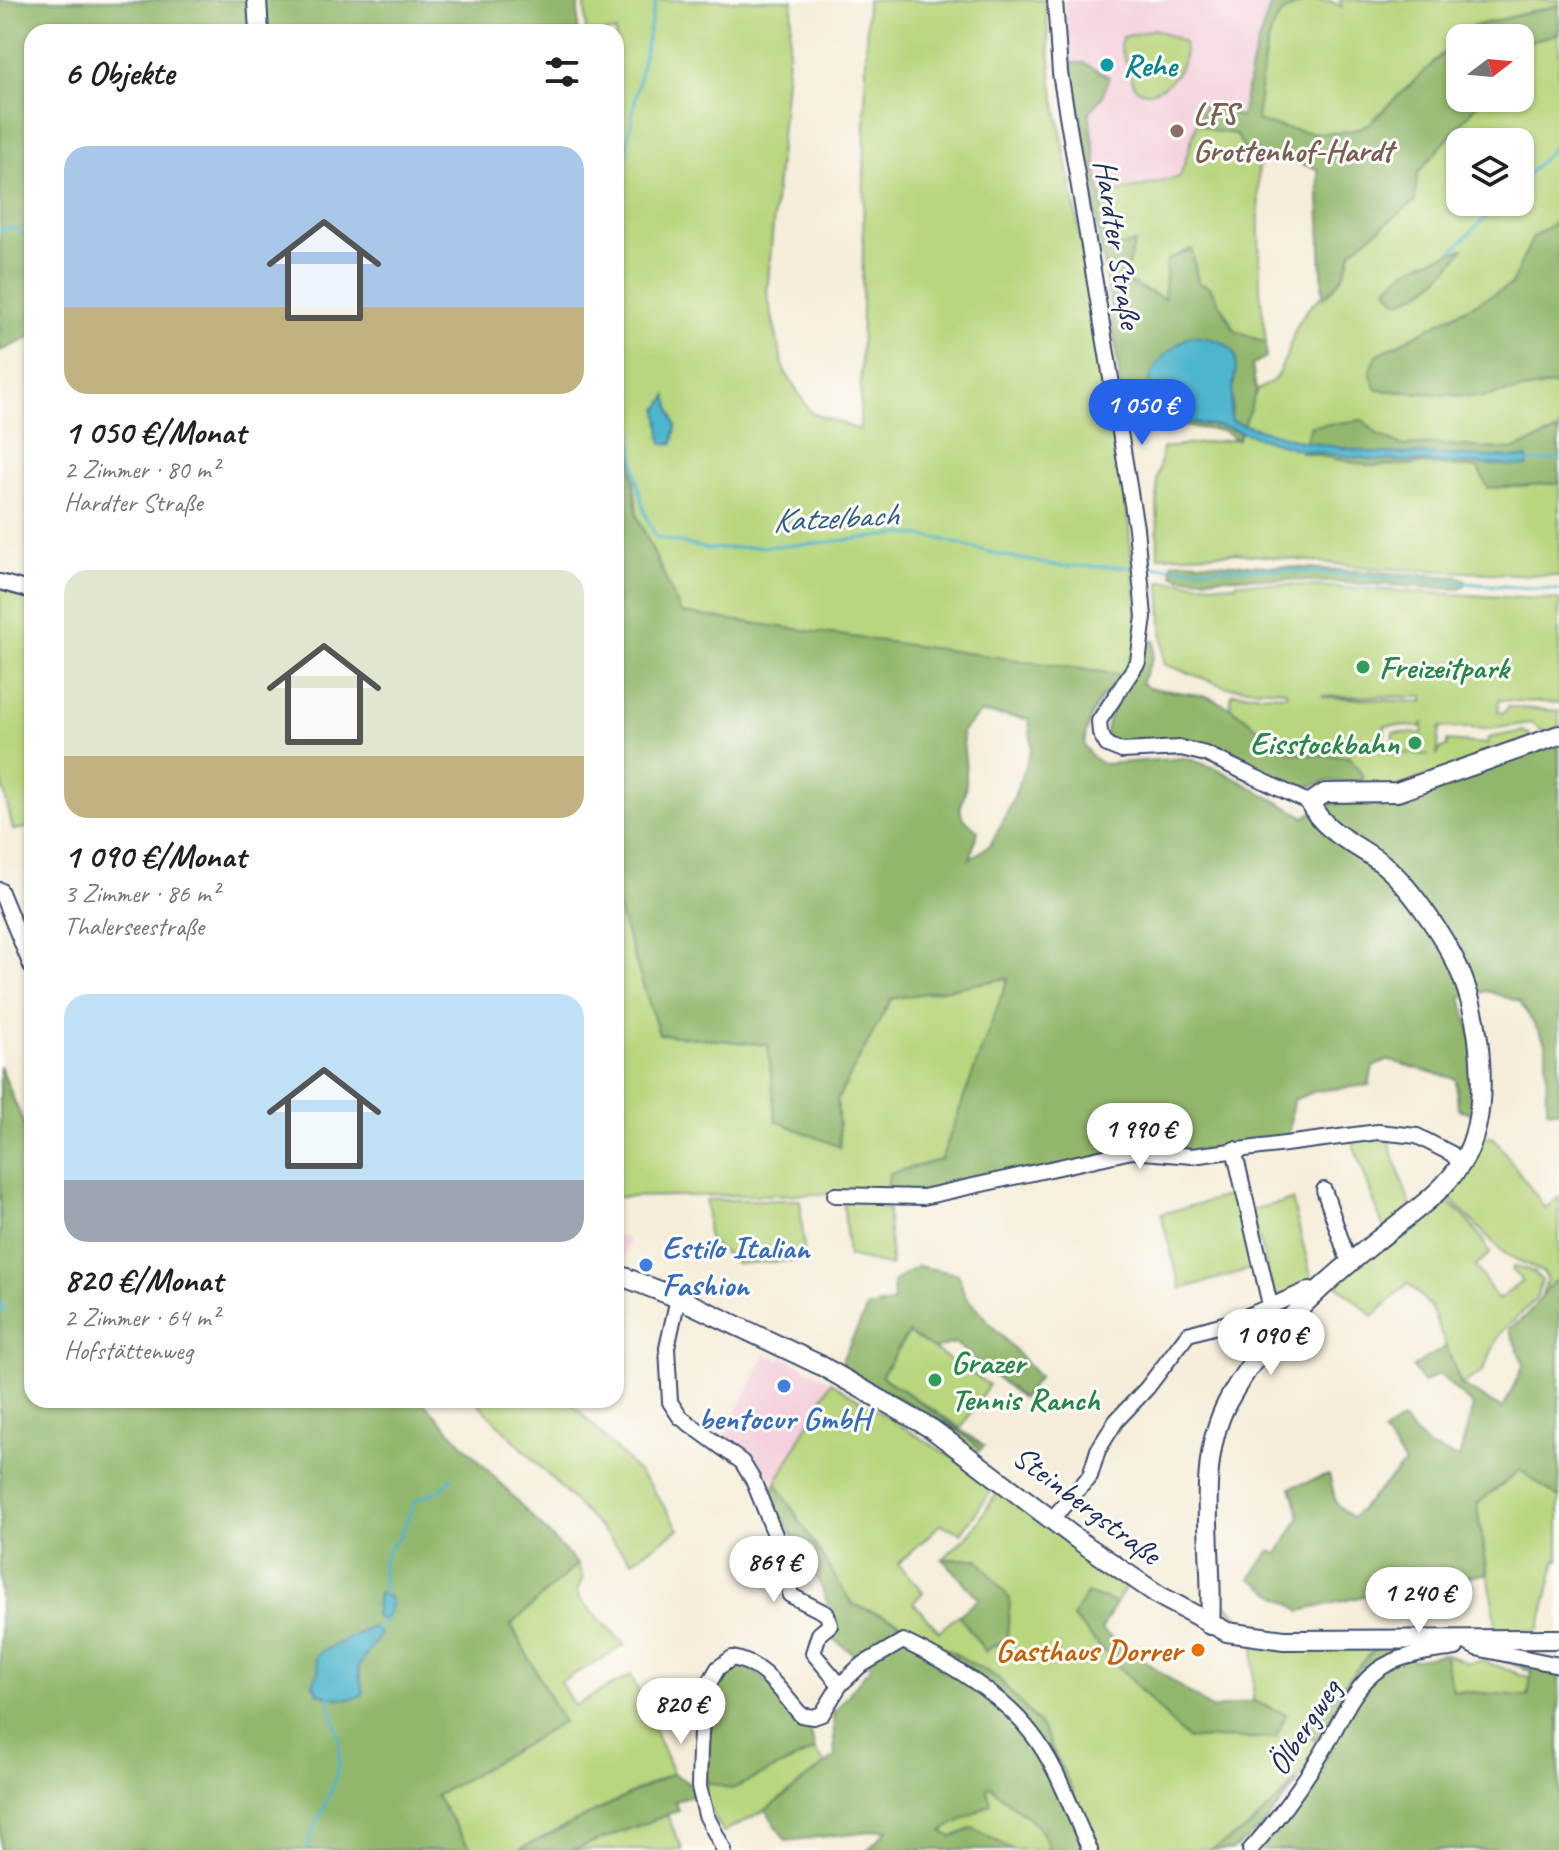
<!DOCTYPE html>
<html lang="de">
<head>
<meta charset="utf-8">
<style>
  body { margin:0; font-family:Caveat,sans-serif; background:#f2f2f2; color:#202124; height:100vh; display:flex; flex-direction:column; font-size:30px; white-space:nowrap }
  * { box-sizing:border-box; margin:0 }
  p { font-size:26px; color:#757577 }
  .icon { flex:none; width:44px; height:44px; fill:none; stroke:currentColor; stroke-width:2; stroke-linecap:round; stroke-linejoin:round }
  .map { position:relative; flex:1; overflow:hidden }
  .drawer { position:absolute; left:24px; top:24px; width:600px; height:1384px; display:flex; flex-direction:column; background:#fff; border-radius:24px; box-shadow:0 2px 6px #0004 }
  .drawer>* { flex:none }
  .needle { width:52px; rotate:74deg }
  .fabs { position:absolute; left:1446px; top:24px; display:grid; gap:16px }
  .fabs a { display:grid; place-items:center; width:88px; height:88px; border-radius:16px; background:#fff; box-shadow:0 2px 6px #0004; font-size:40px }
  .price { position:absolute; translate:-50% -68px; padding:0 18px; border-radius:28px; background:#fff; color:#222; font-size:26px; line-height:52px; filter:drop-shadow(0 2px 4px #0008) }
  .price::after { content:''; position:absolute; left:50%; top:48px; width:24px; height:18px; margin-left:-12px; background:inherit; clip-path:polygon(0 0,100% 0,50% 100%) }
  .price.selected { background:#2563eb; color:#fff }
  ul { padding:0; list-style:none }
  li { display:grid; align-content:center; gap:16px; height:424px; padding:0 40px }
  li span { display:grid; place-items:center; height:248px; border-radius:24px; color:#555 }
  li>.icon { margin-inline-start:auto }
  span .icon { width:144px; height:144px; fill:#fffc; stroke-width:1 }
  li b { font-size:34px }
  h2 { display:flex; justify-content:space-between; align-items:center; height:96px; padding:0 40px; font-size:34px }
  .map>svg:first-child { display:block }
</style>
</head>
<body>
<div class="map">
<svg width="1559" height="1850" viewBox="0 0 1559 1850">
  <rect width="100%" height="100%" fill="#fdfcf7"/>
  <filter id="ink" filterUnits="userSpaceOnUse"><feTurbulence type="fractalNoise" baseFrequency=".0125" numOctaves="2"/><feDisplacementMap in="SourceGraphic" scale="16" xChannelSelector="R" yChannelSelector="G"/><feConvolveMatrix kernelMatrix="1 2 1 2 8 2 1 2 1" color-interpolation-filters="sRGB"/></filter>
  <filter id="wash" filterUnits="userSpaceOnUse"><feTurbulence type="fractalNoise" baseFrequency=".006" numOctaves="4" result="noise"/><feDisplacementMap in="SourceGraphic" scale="32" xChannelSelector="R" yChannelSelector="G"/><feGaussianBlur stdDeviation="1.8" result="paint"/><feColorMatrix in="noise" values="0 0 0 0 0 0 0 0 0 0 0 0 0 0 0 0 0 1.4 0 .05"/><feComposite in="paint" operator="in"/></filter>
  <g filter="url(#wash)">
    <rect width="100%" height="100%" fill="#f5edd9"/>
    <g fill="#f4cfdc">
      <polygon points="1065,0 1309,0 1244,232 1206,264 1101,256 1065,30"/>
      <polygon points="616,1235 629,1239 620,1272 616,1271"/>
      <polygon points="766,1353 780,1361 783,1356 831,1382 776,1483 756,1459 723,1437"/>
    </g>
    <g fill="#b8d67d" stroke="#6a826e" stroke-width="2" fill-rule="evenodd">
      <polygon points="585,0 793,0 767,293 784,370 811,413 860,430 867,0 1045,0 1052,83 1124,475 1139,639 1123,675 680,613 637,516 616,283 616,32 586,32"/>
      <path d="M1310,0l20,1 12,6 -3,-7h220v5l-88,22 -102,97c-36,18 -75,6 -112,-3 3,-27 5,-85 24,-106 7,-7 20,-11 29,-15z"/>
      <path d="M1154,29l29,12c10,26 -29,66 -49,45l-14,-41 3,-8z"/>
      <path d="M1559,34v186l-26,17 -21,48 -135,70v35l104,7 78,-13v47l-47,19 -80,-6 -29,2 -25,-11 -77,17 69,14 54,-2 54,4 11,20 70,-5v93l-185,-8 -139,-15 -77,3 -1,-78 6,-30 74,-9 19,-48c6,-4 16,-8 20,-14 14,-21 15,-49 32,-68 22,-24 36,-21 43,-58l63,-50 3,-27 66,-76h37v-55zM1460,142h60v60h-60z"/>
      <polygon points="1197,123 1217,132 1236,134 1247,154 1249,150 1262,154 1258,168 1260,289 1266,343 1235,331 1221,305 1164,299 1122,280 1134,244 1109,248 1099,197 1180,177"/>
      <path d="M1160,581l76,4 1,-3 322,18v103l-60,-3 -1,12 6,1 4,-6 51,4v18l-13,4 -15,-10 -42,6 -49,-2 -3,29 4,-8 6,-1v-6l40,3 1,-6 35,-7 7,4 -1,5 -133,47 -37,1 4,-11 -13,-20 -58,-4 -62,-46 2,-14 54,2v-5l-59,-3 -63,-23zM1323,696l100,1v5l-99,-5zM1423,722l-1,12 -29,-2 -1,20 37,3 -46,-3 2,-27 36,2z"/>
      <polygon points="0,587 32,599 32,827 13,830 0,773"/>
      <polygon points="616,901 659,1034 768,1045 776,1121 840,1146 837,1100 891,999 1009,978 941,1160 890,1173 886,1193 616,1197"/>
      <polygon points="1386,1134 1411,1207 1384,1229 1351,1138"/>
      <polygon points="1478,1135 1494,1138 1545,1208 1559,1197 1559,1285 1554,1281 1541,1298 1547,1280 1544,1273 1505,1254 1446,1195"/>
      <polygon points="1242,1192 1258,1267 1181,1289 1161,1214"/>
      <polygon points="843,1198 887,1199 891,1266 848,1256"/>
      <path d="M1438,1198c20,6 44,38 52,56l-15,12 23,34 24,-19 -10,-12 3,-3 19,6 8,9 -6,18 -36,34 -17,38 -22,14 -30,-78 -23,-24 -35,33 -38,-33z"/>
      <polygon points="706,1200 800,1200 805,1260 737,1264 708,1239"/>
      <polygon points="1292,1200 1313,1284 1275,1299 1251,1210"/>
      <polygon points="909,1333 989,1385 961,1428 881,1376"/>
      <path d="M831,1382l162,101 -1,7 -31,43 -20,-9 -43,40 25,28 -10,11 26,28 20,-16 26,36 -6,-92h-36l29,-28 27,-41 127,96 -10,17 -30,-10 -13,25 114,121 99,-25 -33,-13 1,-55 123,1 -77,85 22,11c-25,40 -63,90 -110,106 -18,1 -90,1 -112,1l-57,-121 -45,-51 -103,-58 -43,-16 -76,-121z"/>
      <polygon points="878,1387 957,1430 981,1449 975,1453 872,1389"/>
      <polygon points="475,1400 569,1400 650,1485 679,1529 632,1561"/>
      <polygon points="1520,1470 1559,1498 1559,1560 1556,1559 1539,1630 1497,1630 1477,1504"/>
      <polygon points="577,1564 583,1578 577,1591 581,1601 625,1645 560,1682 574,1706 631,1675 673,1773 518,1850 471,1850 436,1796 563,1722 511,1624"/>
      <polygon points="1222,1600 1247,1625 1247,1628 1221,1619 1215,1609"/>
      <polygon points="1444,1654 1468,1663 1483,1661 1531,1678 1528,1697 1453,1691"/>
      <polygon points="815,1750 826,1764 766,1810 723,1832 706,1803 706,1782 732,1789"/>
      <path d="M991,1785c20,26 50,30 58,65h-36l-40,-22 -21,10 -10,-8 48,-26 -4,-15z"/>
      <polygon points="667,1815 683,1850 572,1850"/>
    </g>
    <g fill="#92b76c" stroke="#567365" stroke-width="2" fill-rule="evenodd">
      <polygon points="0,0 251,0 252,32 32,32 32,337 0,351"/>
      <polygon points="262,0 578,0 578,32 263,32"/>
      <path d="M1272,0h38c-9,4 -22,8 -29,15 -19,21 -21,79 -24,106 36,10 77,20 112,3l102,-97 88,-22v29l-39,9v-5h-60v60h23l-66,76 -2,27 -64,50c-4,20 -12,34 -28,47l-5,-129 -69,-19 -2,5 -11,-21 -19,-2 -20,-9 7,-19 37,13 12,-59z"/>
      <polygon points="1071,63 1084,63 1109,77 1102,97 1089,112 1108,248 1135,243 1123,280 1164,299 1167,260 1192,249 1198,283 1210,287 1235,331 1266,343 1266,357 1252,365 1256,391 1244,425 1231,421 1232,394 1146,416 1225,427 1241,433 1237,440 1224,431 1128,420 1124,414 1109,297"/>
      <polygon points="1559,220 1559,384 1481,397 1377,390 1370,372 1377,355 1511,285 1533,237"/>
      <path d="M1463,249c-15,22 -41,49 -67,52l-9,-13c17,-24 50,-30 76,-39z"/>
      <path d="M616,307l21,209 44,97 442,62c-24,22 -35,38 -39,70l8,12 11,7 83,-6 32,11 87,48 21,-13 77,-6 57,-17 99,-40v370l-12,-1 -1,-67 -26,-41 -33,-11 -26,6 12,45 1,72 -16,-5 -2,-30 -69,-19 -14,7 -4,18 -53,6 -23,9 -5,40 -102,12 -43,-3 -219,45 -38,-1 4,-20 51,-13 67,-182 -117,21 -54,101 3,47 -64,-26 -8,-76 -109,-11 -43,-133zM980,713l49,6 3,28 -20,55 -21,42 -21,15 8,-28c-29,-23 -14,-20 -12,-48 1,-17 -3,-36 -4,-52z"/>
      <polygon points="1363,420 1378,435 1403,446 1432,444 1512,450 1559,431 1559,483 1488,488 1478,468 1424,464 1370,466 1301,452 1311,426"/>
      <polygon points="1182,561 1460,577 1466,580 1465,585 1458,589 1235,577 1182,578 1172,574 1172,563"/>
      <path d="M1148,640l7,1 -2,16 -12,26 8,5 57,8 24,11 62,46 58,4 13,20 -3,6 -32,-2 -31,9 -76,-34 -94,-9 -20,-9c-7,-24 34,-69 41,-98z"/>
      <path d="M0,1066l32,78v256h389l156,164 -66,61 52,97 -127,74 35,54h-471zM372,1627l-14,40 5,26 -50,-9 22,-39z"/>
      <polygon points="918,1266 958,1274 965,1296 1039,1377 1022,1398 955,1343 934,1349 908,1333 881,1376 984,1446 981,1449 957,1430 879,1387 872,1389 841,1372 843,1358 867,1308 894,1302 893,1282"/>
      <polygon points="1554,1281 1559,1285 1559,1498 1520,1470 1477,1504 1487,1574 1418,1583 1301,1611 1250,1578 1270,1551 1278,1554 1300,1517 1291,1487 1329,1475 1336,1503 1352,1518 1405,1463 1383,1433 1402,1420 1428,1447 1459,1458 1473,1406 1439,1374 1423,1383 1413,1367 1446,1346 1461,1385 1503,1409 1524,1364 1509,1329 1528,1314"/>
      <path d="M776,1483l76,121 43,16 103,58 45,51 57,121h-51c-8,-33 -38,-40 -58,-64l-4,3 4,15 -49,27 10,6 21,-9 40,22h-145l20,-21 -102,12 -20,-31 69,-53 -2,-43 38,-48 -37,-26c0,-50 -41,-101 -65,-145z"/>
      <polygon points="943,1559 978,1559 1010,1599 1007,1639 985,1651 959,1615 979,1599"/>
      <polygon points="1086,1593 1116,1603 1101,1630 1212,1709 1253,1701 1286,1714 1276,1738 1187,1739 1073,1618"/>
      <polygon points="1377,1647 1395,1647 1413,1660 1444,1654 1453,1691 1528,1696 1532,1671 1481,1653 1559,1669 1559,1850 1257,1850 1284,1822 1334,1746 1299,1732"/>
      <path d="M734,1664l14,1 60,57 7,28 -83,39 -26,-7c1,-39 -11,-98 28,-118z"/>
      <polygon points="673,1773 693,1786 693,1796 675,1801 678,1810 667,1815 572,1850 518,1850"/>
      <polygon points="1299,1781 1261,1828 1232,1850 1211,1850 1248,1828"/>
    </g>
    <g fill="#4eb5cd" stroke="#347296" stroke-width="2">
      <path d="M1190,336c74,5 35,40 41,85l70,20 74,12 152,5v8l-152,-6 -76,-10 -74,-23 -79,-10c-1,-44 8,-58 44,-81z"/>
      <polygon points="667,396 676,427 673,443 662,444 658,410"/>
      <polygon points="378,1593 390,1598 391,1606 384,1621 375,1616"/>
      <path d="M372,1627l8,7 -22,33 5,27c-13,10 -29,3 -45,-1l-5,-9 6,-14 -4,-11 5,-7z"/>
    </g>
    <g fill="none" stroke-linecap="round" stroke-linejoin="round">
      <g stroke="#4eb5cd" stroke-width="3">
        <path d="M656,0c-17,75 -33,152 -38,229 -3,64 5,127 12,190 5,41 5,82 26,118l51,12 93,-4 103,-11 34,4 63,17 58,11 75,1"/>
        <polyline points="1520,182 1559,142"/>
        <polyline points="0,230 14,228 32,240"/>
        <polyline points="1452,251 1501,202"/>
        <polyline points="1527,462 1559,459"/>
        <polyline points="1145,567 1271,569 1559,590"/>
        <polyline points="0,1302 4,1309 0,1313"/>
        <polyline points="383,1596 383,1562 388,1549 399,1538 415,1501 441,1489 452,1478"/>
        <polyline points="374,1632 384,1619"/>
        <path d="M306,1850c11,-34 33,-64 34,-101 1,-19 -13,-39 -10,-56"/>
      </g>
    </g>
  </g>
  <g filter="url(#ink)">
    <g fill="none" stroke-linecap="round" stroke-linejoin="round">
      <defs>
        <g id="minor">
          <polyline points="1055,0 1060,73 1136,528 1144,617 1138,662 1099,721 1100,733 1107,745 1122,751 1181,748 1206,754 1310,803"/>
          <polyline points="0,582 32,591"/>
          <polyline points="0,890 32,968"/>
          <polyline points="1234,1149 1270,1305"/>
          <polyline points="1324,1190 1349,1263"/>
          <polyline points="835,1195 923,1197 1132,1151 1192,1156 1378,1132 1417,1136 1452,1154 1461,1165"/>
          <polyline points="678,1298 667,1348 670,1402 680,1417 742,1462 753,1480 790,1572 790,1595 827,1614 830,1625 819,1634 813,1653 840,1685"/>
          <polyline points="1052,1519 1090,1476 1098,1450 1116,1421 1147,1388 1188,1334 1238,1320 1310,1289 1317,1291"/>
          <path d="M724,1850l-18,-35 -7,-28 1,-39 4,-56 14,-24 14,-10c32,5 49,34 69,57l12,2 9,-3 18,-29 20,-19 43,-25c46,22 98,52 129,93 26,33 40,78 58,116"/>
          <path d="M1250,1850c26,-29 49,-61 70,-94 18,-28 30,-67 59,-87 22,-15 51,-17 77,-21l4,-9 16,9 83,17"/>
        </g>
        <g id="major">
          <polyline points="257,0 259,32"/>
          <polyline points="616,1274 678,1298 820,1365 932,1429 1081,1542 1160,1596 1227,1632 1284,1640 1559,1639"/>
          <path d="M1210,1625c5,-71 -17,-156 17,-222 33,-63 92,-116 147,-160 31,-26 67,-47 89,-82 28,-46 19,-133 0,-182 -12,-33 -52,-92 -79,-114 -25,-20 -60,-32 -74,-62l15,-10 72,-1 162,-57"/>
        </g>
      </defs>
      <use href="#minor" stroke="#3c4c70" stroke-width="18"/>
      <use href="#major" stroke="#3c4c70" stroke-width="22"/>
      <use href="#minor" stroke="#fff" stroke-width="14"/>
      <use href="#major" stroke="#fff" stroke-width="18"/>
    </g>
  </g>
  <circle fill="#0f9aa8" stroke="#fdfcf7" stroke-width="3" cx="1107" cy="65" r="8"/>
  <circle fill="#8d6e63" stroke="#fdfcf7" stroke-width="3" cx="1177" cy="131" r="8"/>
  <g fill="#2e9e5b" stroke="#fdfcf7" stroke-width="3">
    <circle cx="1363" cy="667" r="8"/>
    <circle cx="1415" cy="743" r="8"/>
    <circle cx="935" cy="1380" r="8"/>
  </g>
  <g fill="#3f7fe0" stroke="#fdfcf7" stroke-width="3">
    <circle cx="646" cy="1265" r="8"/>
    <circle cx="784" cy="1386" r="8"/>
  </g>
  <circle fill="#e8710a" stroke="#fdfcf7" stroke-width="3" cx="1198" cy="1650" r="8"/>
  <g text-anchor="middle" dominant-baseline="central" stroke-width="6" stroke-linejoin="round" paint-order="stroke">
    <g font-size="32" font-weight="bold" fill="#0d838f" stroke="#fdfcf7" text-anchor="start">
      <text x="1123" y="65">Rehe</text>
    </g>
    <g font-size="32" font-weight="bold" fill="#785e54" stroke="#fdfcf7" text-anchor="start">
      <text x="1193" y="113">LFS<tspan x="1193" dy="37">Grottenhof-Hardt</tspan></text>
    </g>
    <g font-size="32" fill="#1b2f5e" stroke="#fdfcf7">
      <text transform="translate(1118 244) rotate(81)">Hardter Straße</text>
      <text transform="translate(1087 1505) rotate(37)">Steinbergstraße</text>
      <text transform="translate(1304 1727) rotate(-57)">Ölbergweg</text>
    </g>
    <g font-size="32" font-weight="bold" fill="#27864d" stroke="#fdfcf7" text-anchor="start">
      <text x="1379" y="667">Freizeitpark</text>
      <text x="1399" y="743" text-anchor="end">Eisstockbahn</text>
      <text x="951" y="1362">Grazer<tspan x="951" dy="37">Tennis Ranch</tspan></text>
    </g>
    <g font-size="32" font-weight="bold" fill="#366cbe" stroke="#fdfcf7" text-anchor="start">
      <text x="662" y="1247">Estilo Italian<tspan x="662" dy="37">Fashion</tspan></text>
      <text x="784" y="1418" text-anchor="middle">bentocur GmbH</text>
    </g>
    <g font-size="32" font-weight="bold" fill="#c56008" stroke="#fdfcf7" text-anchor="end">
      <text x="1182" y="1650">Gasthaus Dorrer</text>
    </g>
    <g font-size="34" font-style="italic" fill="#2d5e85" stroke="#fdfcf7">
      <text transform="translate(835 517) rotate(-3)">Katzelbach</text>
    </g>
  </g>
</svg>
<div class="fabs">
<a><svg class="needle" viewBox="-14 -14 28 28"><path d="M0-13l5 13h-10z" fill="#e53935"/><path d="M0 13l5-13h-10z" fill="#757577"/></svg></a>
<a><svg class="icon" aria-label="layers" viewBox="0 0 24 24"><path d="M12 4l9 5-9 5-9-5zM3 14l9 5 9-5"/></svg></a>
</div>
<b class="price selected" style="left:1142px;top:447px">1 050 €</b>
<b class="price" style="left:1140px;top:1171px">1 990 €</b>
<b class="price" style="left:1271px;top:1377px">1 090 €</b>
<b class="price" style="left:774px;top:1604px">869 €</b>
<b class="price" style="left:1419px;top:1635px">1 240 €</b>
<b class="price" style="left:681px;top:1746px">820 €</b>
<section class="drawer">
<h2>6 Objekte<svg class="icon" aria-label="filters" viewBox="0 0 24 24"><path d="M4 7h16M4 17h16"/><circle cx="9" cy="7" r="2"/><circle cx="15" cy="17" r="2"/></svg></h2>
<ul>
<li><span style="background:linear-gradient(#a9c7e8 65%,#c2b280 0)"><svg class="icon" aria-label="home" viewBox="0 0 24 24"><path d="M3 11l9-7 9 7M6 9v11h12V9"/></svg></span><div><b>1 050 €/Monat</b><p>2 Zimmer · 80 m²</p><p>Hardter Straße</p></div></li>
<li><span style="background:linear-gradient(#dfe7d0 75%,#c2b280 0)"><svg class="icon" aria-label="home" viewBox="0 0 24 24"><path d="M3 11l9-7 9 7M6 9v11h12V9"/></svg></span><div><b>1 090 €/Monat</b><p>3 Zimmer · 86 m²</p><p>Thalerseestraße</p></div></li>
<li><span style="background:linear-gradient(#bfe0f5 75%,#9aa5b1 0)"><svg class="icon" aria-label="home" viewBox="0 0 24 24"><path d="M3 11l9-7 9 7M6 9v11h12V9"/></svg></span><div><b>820 €/Monat</b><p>2 Zimmer · 64 m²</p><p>Hofstättenweg</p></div></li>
</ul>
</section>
</div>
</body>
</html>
